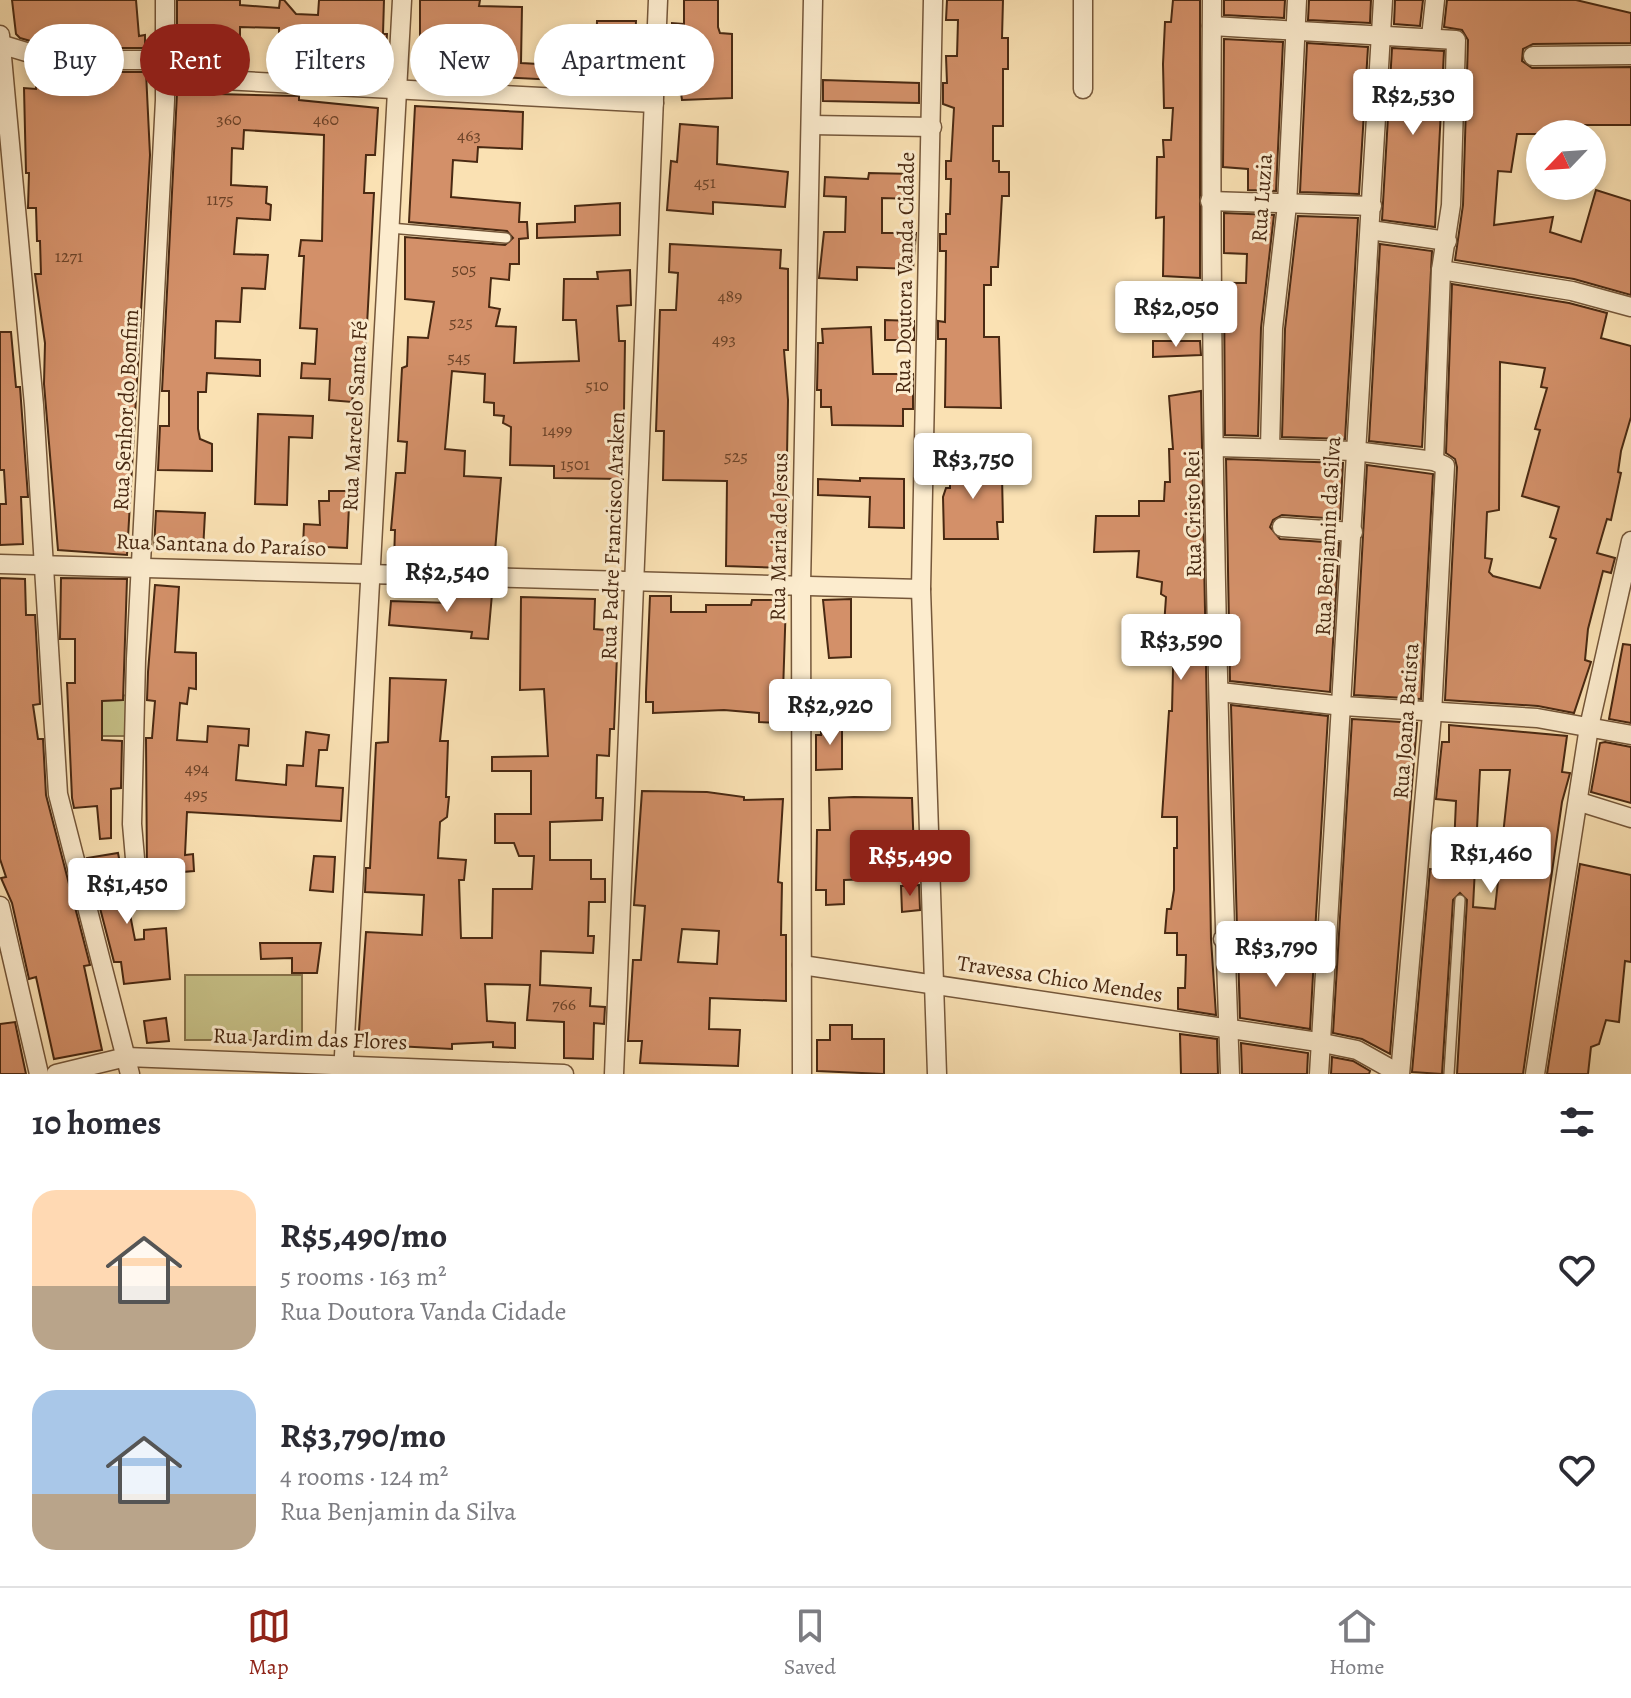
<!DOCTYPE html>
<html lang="en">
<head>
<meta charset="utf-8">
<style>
  body { margin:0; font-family:Alegreya,serif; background:#f7f7f7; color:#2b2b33; height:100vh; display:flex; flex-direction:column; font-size:30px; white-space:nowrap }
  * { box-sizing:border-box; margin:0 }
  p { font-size:26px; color:#7c7c81 }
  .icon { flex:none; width:44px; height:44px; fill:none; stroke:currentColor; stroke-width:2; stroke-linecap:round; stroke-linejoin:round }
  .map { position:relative; height:1074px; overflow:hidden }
  .sheet { display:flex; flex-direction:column; background:#fff; flex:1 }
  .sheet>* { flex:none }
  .hud { position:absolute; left:24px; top:24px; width:800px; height:72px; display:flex; gap:16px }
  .needle { width:52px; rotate:245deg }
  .buttons { position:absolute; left:1526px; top:120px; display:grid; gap:16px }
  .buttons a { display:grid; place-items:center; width:80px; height:80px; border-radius:50%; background:#fff; box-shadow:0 4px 12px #0003; font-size:40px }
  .price { position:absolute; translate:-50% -68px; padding:0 18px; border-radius:8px; background:#fff; color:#222; font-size:26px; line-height:52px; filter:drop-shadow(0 2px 4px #0008) }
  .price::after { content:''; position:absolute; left:50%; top:48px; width:24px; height:18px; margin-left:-12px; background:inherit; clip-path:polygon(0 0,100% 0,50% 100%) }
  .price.selected { background:#8f2418; color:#fff }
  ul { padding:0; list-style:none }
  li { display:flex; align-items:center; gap:24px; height:200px; padding:0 32px }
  li span { display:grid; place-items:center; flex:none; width:224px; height:160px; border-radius:24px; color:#555 }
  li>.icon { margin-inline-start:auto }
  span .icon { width:96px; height:96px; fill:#fffc; stroke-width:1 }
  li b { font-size:34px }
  h2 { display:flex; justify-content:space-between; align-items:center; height:96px; padding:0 32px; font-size:34px }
  .pill { padding:0 28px; border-radius:36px; background:#fff; box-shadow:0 4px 12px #0003; font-size:28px; line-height:72px }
  .pill.selected { background:#8f2418; color:#fff }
  .menu { display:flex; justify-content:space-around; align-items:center; height:112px; border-top:2px solid #e1e1e2; background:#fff; font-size:22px; color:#7c7c81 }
  .menu a { display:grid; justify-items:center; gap:4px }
  .menu .selected { color:#8f2418 }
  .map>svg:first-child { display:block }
</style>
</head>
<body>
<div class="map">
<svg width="1631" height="1074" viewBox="0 0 1631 1074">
  <rect width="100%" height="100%" fill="#fae1b3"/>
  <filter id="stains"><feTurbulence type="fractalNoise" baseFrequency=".0025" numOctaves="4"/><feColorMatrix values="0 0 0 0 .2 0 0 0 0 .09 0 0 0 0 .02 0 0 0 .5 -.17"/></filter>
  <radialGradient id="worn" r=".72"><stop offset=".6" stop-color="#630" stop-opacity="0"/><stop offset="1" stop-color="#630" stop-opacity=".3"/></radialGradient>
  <g fill="#c6c087" stroke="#88744c" stroke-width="2">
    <polygon points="129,695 127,736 75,736 75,699"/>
    <rect x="185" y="975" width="117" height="65"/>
  </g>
  <g fill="#d39069" stroke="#492912" stroke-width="2" fill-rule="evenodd">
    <polygon points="12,0 136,0 139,36 145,35 145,48 55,48 20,38 16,34"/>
    <polygon points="177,0 240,0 240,5 279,8 280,0 284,0 296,14 318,15 319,0 384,0 383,34 387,34 386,51 381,50 378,69 303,62 300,72 279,71 279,28 240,27 240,51 231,50 230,62 182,60 177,57"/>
    <polygon points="420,0 480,0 479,6 522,7 521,63 556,65 557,80 459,75 459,60 420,56"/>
    <polygon points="684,0 718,0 718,27 720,33 732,34 732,98 682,100 675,49 672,49 672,23 684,24"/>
    <polygon points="947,0 1003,0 1002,38 1008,38 1008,69 1003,69 1003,126 993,126 993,161 999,161 999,172 1009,172 1009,196 1002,196 998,267 991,267 991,285 984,285 984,337 999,337 1001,408 945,407 946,339 938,339 938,321 945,322 946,251 940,251 940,234 946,234 946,214 950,214 951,179 946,179 946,161 951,161 954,108 943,104 943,83 947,83 946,56 957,56 958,20 946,20"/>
    <polygon points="1173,0 1200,0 1200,278 1163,276 1164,217 1156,218 1157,157 1164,157 1163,140 1171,140 1173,108 1164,108 1163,64 1165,22 1171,22"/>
    <polygon points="1224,0 1285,0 1284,18 1224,15"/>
    <polygon points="1309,0 1371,0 1370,23 1308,20"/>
    <polygon points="1395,0 1423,0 1420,26 1394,24"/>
    <polygon points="1447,0 1576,0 1631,13 1631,43 1533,44 1523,49 1522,61 1532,68 1631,67 1631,125 1585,125 1585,134 1517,134 1511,172 1498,171 1494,225 1553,217 1550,232 1581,242 1596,190 1631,201 1631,295 1574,279 1455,260 1463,205 1468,40 1462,30 1444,27"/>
    <polygon points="597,21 636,21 634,66 609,67 609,59 602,60 602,54 596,54"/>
    <polygon points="1224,39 1283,42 1276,191 1248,190 1248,169 1223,167"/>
    <polygon points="1307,43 1368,47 1359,194 1300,192"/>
    <polygon points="1392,48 1444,51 1435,227 1382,220"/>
    <polygon points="37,68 53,72 146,72 150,155 127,555 58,550 44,384 45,343 35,274 41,274 40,241 37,241 36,208 28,208 29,173 26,173 24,88 36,89"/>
    <polygon points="823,80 919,83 919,103 823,101"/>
    <polygon points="177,93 299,96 299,100 378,108 375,155 366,155 364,193 374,193 364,382 355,381 352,402 329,400 330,379 301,378 302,363 315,364 317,329 300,328 304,256 299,256 301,240 322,241 324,135 244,130 243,149 232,148 231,185 267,187 266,203 271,205 270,220 237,218 234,254 268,255 265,289 242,288 240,322 216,321 215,358 260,360 260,376 207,373 206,392 198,392 198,429 200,439 212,444 212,471 158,470 160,426 169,426 169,391 162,391"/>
    <polygon points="415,106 523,112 522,149 478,147 477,162 453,160 451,197 520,203 519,222 527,222 528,238 519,239 519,264 510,264 509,280 491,278 489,307 500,309 496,326 516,327 514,363 579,361 576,320 563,320 564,279 598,279 597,272 630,270 631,305 617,306 619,341 625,341 623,479 554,478 554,466 510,465 511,427 503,423 504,416 494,415 494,403 484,402 485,374 452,371 445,449 465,451 464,476 501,478 494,564 470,563 470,557 420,554 420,560 394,560 395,530 391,530 396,473 405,473 407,442 398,441 402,368 407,366 408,337 428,338 434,302 405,299 405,237 505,245 513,238 507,231 409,222"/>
    <polygon points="680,124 718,127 717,164 788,172 785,207 713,202 713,214 667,210 671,161 677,162"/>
    <polygon points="869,173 914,174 913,199 882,198 882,233 916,233 913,269 857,267 857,280 819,278 824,232 845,232 846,197 824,196 825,177 868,179"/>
    <polygon points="620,203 620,235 537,238 537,224 575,222 575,206"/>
    <polygon points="1224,213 1274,215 1261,328 1258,436 1225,435 1224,283 1246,283 1247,254 1224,253"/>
    <polygon points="1298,216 1358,218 1345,439 1282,437 1285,329"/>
    <polygon points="670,244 781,250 780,268 788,269 788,350 784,350 788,400 785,568 726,566 727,481 663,480 664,431 656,431 660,310 676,310 678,273 669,272"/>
    <polygon points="1380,244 1432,251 1422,447 1369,441"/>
    <path d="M1452,284l117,19 38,10 -6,25 30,8v71l-10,34 -3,21 3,1 -10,47 -4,-1 -10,34 18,5 -4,15 -8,-2 -15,58 -3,31 6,2 -17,51 -36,-7 -93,-6 12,-233 -2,-8 -9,-6zM1500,362l45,6 -4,19 6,1 -12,41 5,1 -18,66 37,11 -9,30 6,2 -16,49 -47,-12 -4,-4 3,-13 -7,-1 2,-46 12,-2z"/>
    <polygon points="885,320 914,321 914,340 885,340"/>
    <polygon points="871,327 873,374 913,374 913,409 903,409 903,426 832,425 831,407 821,407 821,390 817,390 818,343 823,343 822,329"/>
    <polygon points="0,332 11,332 16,387 20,387 28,497 21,497 23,544 0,545 0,504 6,504 4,470 0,470"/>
    <polygon points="1153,341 1200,341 1201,355 1153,357"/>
    <polygon points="1201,391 1211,939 1216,1015 1178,1009 1178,988 1185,988 1186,955 1177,955 1177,933 1165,933 1167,909 1171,909 1174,890 1174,848 1177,848 1177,817 1162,817 1169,711 1172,711 1174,627 1164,626 1166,597 1161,594 1162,582 1137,577 1139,551 1094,552 1096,516 1139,516 1139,501 1164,501 1165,482 1170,482 1169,449 1173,449 1169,396"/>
    <polygon points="258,414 313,416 312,438 289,437 287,505 255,504"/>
    <polygon points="995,459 995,477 1002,476 1003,522 997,522 998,539 944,539 943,497 946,488 950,488 950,460"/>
    <polygon points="1226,459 1343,463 1340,519 1282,515 1273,520 1270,527 1280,539 1339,543 1330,692 1230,681"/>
    <polygon points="1367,465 1433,474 1421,699 1354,695"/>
    <polygon points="860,478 904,479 904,528 869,527 870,497 818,495 818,479 860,481"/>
    <polygon points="329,491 356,491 356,506 349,506 347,548 303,546 304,524 320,525 319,501 329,501"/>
    <polygon points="156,511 205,513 203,551 154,549"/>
    <polygon points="0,578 25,579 26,615 35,615 40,704 33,705 38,739 43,739 46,795 90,965 84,966 102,1050 54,1059 36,977 29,979 12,903 1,878 6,877 0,859"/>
    <polygon points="61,578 127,579 123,700 102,701 102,740 122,741 121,788 111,789 111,838 100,839 97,806 74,808 72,798 67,683 75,683 75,639 60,639"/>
    <polygon points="155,585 179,587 175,652 196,653 196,689 189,688 187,704 180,703 177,740 207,742 208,726 249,729 248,746 239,745 236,780 286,785 287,765 303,766 306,732 329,735 327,750 319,750 316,786 343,788 341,821 187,812 185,855 193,854 194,871 147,875 146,738 152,738 155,701 147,700 148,672"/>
    <polygon points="452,593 492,594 488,639 471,638 472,632 389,625 391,601 450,603"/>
    <polygon points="650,596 671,596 671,612 706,612 706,605 751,605 752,600 786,600 782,723 759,722 759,713 724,710 653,713 653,702 646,702 646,692"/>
    <polygon points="521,597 595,599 594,629 618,631 614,729 610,729 609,756 597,755 596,798 603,798 602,820 550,822 550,860 591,860 591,879 605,879 605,902 589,902 588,936 594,936 593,953 541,951 540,985 591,988 590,1006 605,1007 604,1024 594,1023 593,1059 564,1058 564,1022 527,1020 530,985 485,984 487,1021 515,1023 515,1048 493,1047 493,1042 452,1044 452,1049 358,1044 366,932 422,935 424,895 365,892 366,868 370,868 376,743 388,742 390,678 446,680 440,741 448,741 446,797 449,797 447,817 440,822 438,858 466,860 464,880 459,880 461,938 492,938 493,889 532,889 534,856 519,856 514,843 495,843 495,814 531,814 531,771 492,771 492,757 548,756 544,689 520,690"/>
    <polygon points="851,599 851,657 829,658 823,600"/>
    <polygon points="1623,644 1631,645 1631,723 1609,719"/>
    <polygon points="889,698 889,716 864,716 863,699"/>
    <polygon points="1231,705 1328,716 1315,933 1237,928"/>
    <polygon points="1352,719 1417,723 1390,1054 1362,1039 1333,1033"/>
    <polygon points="842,722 842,769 816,770 816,735 821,735 821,724"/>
    <path d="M1449,725l118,11 -5,36 8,1 -8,29 -39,272h-66l10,-174 -7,-7 -7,7 -11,174 -30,-2 18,-203 23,1 3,-69 -20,-2 6,-57h7zM1480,770h30l-15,139 -22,-2z"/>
    <polygon points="1605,742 1631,747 1631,803 1591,792 1600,743"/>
    <path d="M642,791l65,1 37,5v3l39,-1 -5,83 4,1 -1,52h5v66l-76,-3 -1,31 31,1 -2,36 -98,-3 2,-22h-14l5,-81h8l4,-54 -11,-1zM682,929l37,2 -2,33 -39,-2z"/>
    <polygon points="854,797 912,798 914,854 872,856 872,879 844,880 844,904 826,905 826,890 816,890 817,830 830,830 829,798"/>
    <polygon points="118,853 135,940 144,939 144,930 166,928 170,979 124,984 121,962 114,962 87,858"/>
    <polygon points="314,856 335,857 333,892 310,890"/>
    <polygon points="1580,864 1631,875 1631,962 1625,961 1619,1022 1606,1020 1599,1044 1591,1047 1588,1074 1547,1074"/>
    <polygon points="919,885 920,910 902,912 901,886"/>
    <polygon points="260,943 321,943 317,973 292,973 292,958 261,959"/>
    <polygon points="1238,952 1314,957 1310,1029 1240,1018"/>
    <polygon points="166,1018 169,1041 147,1043 144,1021"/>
    <polygon points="15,1022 26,1074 0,1074 0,1024"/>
    <polygon points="830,1025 852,1025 852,1039 884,1039 884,1074 817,1071 817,1040 830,1040"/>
    <polygon points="1180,1034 1217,1039 1218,1074 1181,1074"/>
    <polygon points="1241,1043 1308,1053 1307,1074 1242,1074"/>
    <polygon points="1332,1057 1353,1061 1370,1071 1369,1074 1331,1074"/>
  </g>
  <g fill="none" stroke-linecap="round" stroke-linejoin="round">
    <defs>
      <g id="lane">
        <polyline points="390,228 506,238"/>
        <polyline points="1449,1074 1460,900"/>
      </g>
      <g id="street">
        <polyline points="933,0 921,589 937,1074"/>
        <path d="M1212,0c-3,357 5,717 18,1074"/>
        <polyline points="1212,26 1456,40 1451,205 1441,270 1434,461"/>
        <polyline points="0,35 34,405 58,794 130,1074"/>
        <polyline points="1431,37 1435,0"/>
        <polyline points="0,44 53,60 162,60 184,78 654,103"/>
        <polyline points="1533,56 1631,55"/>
        <polyline points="1083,89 1083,0"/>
        <polyline points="811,125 932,127"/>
        <polyline points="1210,201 1372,206"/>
        <polyline points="1370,230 1447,241"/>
        <polyline points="1441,270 1572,291 1631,307"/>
        <polyline points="1216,447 1355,451 1434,461 1445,466 1432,714 1400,1074"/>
        <polyline points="1270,448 1273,328 1287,205 1297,0"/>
        <polyline points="1282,527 1353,532"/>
        <polyline points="0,564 921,589"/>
        <polyline points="1220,692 1343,706 1537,718 1631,735"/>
        <polyline points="1580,802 1631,818"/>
        <polyline points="136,870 132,824 136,659 165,100 165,0"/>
        <polyline points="0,906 39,1074"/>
        <polyline points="1223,939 1325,946"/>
        <polyline points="802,965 1318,1042 1357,1050 1400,1074"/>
        <polyline points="56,1074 126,1057 564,1074"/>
        <polyline points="343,1074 402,0"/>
        <polyline points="614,1074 658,0"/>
        <polyline points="802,1074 801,585 813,0"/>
        <polyline points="1319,1074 1383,0"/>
        <polyline points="1535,1074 1589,727 1631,541"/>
      </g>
    </defs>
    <use href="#lane" stroke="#75573a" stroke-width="12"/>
    <use href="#street" stroke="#75573a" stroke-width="21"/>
    <use href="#lane" stroke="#fcecce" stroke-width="9"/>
    <use href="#street" stroke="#fcecce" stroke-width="18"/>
  </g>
  <g text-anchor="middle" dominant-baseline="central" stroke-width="6" stroke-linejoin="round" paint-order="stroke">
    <g font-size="18" fill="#6c4328">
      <text x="229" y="119">360</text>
      <text x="326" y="119">460</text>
      <text x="469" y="135">463</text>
      <text x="705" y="182">451</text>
      <text x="220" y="199">1175</text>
      <text x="69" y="256">1271</text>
      <text x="464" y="269">505</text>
      <text x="730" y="296">489</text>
      <text x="461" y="322">525</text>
      <text x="724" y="339">493</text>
      <text x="459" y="357">545</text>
      <text x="597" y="385">510</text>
      <text x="557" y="430">1499</text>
      <text x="736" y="456">525</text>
      <text x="575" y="464">1501</text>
      <text x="197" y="768">494</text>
      <text x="196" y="794">495</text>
      <text x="564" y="1004">766</text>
    </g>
    <g font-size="22" fill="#492912" stroke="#fcecce">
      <text transform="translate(1262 198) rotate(-86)">Rua Luzia</text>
      <text transform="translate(905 273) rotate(-89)">Rua Doutora Vanda Cidade</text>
      <text transform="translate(126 410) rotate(-87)">Rua Senhor do Bonfim</text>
      <text transform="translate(355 416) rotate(-87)">Rua Marcelo Santa Fé</text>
      <text transform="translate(1193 514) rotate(-91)">Rua Cristo Rei</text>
      <text transform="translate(613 536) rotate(-88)">Rua Padre Francisco Araken</text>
      <text transform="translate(1328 536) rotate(-87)">Rua Benjamin da Silva</text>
      <text transform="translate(779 537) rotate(-89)">Rua Maria de Jesus</text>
      <text transform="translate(221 545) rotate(2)">Rua Santana do Paraíso</text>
      <text transform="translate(1406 721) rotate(-86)">Rua Joana Batista</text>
      <text transform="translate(1060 979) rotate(9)">Travessa Chico Mendes</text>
      <text transform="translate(310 1039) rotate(2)">Rua Jardim das Flores</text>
    </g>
  </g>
  <rect width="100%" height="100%" filter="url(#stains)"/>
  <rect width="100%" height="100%" fill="url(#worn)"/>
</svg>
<div class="buttons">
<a><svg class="needle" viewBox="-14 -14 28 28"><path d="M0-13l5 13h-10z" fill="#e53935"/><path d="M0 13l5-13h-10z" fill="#7c7c81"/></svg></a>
</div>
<b class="price" style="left:1413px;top:137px">R$2,530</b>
<b class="price" style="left:1176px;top:349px">R$2,050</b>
<b class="price" style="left:973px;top:501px">R$3,750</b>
<b class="price" style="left:447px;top:614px">R$2,540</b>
<b class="price" style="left:1181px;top:682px">R$3,590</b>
<b class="price" style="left:830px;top:747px">R$2,920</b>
<b class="price" style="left:1491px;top:895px">R$1,460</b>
<b class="price selected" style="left:910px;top:898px">R$5,490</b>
<b class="price" style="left:127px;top:926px">R$1,450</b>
<b class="price" style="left:1276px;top:989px">R$3,790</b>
<div class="hud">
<a class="pill">Buy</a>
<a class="pill selected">Rent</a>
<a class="pill">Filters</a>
<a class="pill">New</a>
<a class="pill">Apartment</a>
</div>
</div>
<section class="sheet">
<h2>10 homes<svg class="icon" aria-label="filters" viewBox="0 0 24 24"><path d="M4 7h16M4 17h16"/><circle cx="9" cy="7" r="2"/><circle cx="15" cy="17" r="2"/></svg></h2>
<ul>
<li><span style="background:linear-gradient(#ffd9b3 60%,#b9a48a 0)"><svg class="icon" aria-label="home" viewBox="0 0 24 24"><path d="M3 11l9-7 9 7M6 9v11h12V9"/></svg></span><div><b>R$5,490/mo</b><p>5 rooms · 163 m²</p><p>Rua Doutora Vanda Cidade</p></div><svg class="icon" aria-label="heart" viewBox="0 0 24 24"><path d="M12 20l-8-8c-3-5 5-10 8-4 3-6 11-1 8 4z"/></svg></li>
<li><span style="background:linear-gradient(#a9c7e8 65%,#b9a48a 0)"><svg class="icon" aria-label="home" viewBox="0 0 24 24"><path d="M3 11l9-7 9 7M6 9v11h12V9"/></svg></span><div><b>R$3,790/mo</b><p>4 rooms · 124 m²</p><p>Rua Benjamin da Silva</p></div><svg class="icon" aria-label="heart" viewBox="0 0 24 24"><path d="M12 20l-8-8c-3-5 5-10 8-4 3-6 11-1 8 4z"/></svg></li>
</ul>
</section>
<nav class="menu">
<a class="selected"><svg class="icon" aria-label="map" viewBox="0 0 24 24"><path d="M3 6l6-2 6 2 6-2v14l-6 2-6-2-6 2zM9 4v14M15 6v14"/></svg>Map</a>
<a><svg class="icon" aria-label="saved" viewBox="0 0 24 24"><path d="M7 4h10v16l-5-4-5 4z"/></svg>Saved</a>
<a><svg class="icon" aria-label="home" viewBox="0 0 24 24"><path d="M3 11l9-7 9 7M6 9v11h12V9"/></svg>Home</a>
</nav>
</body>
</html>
